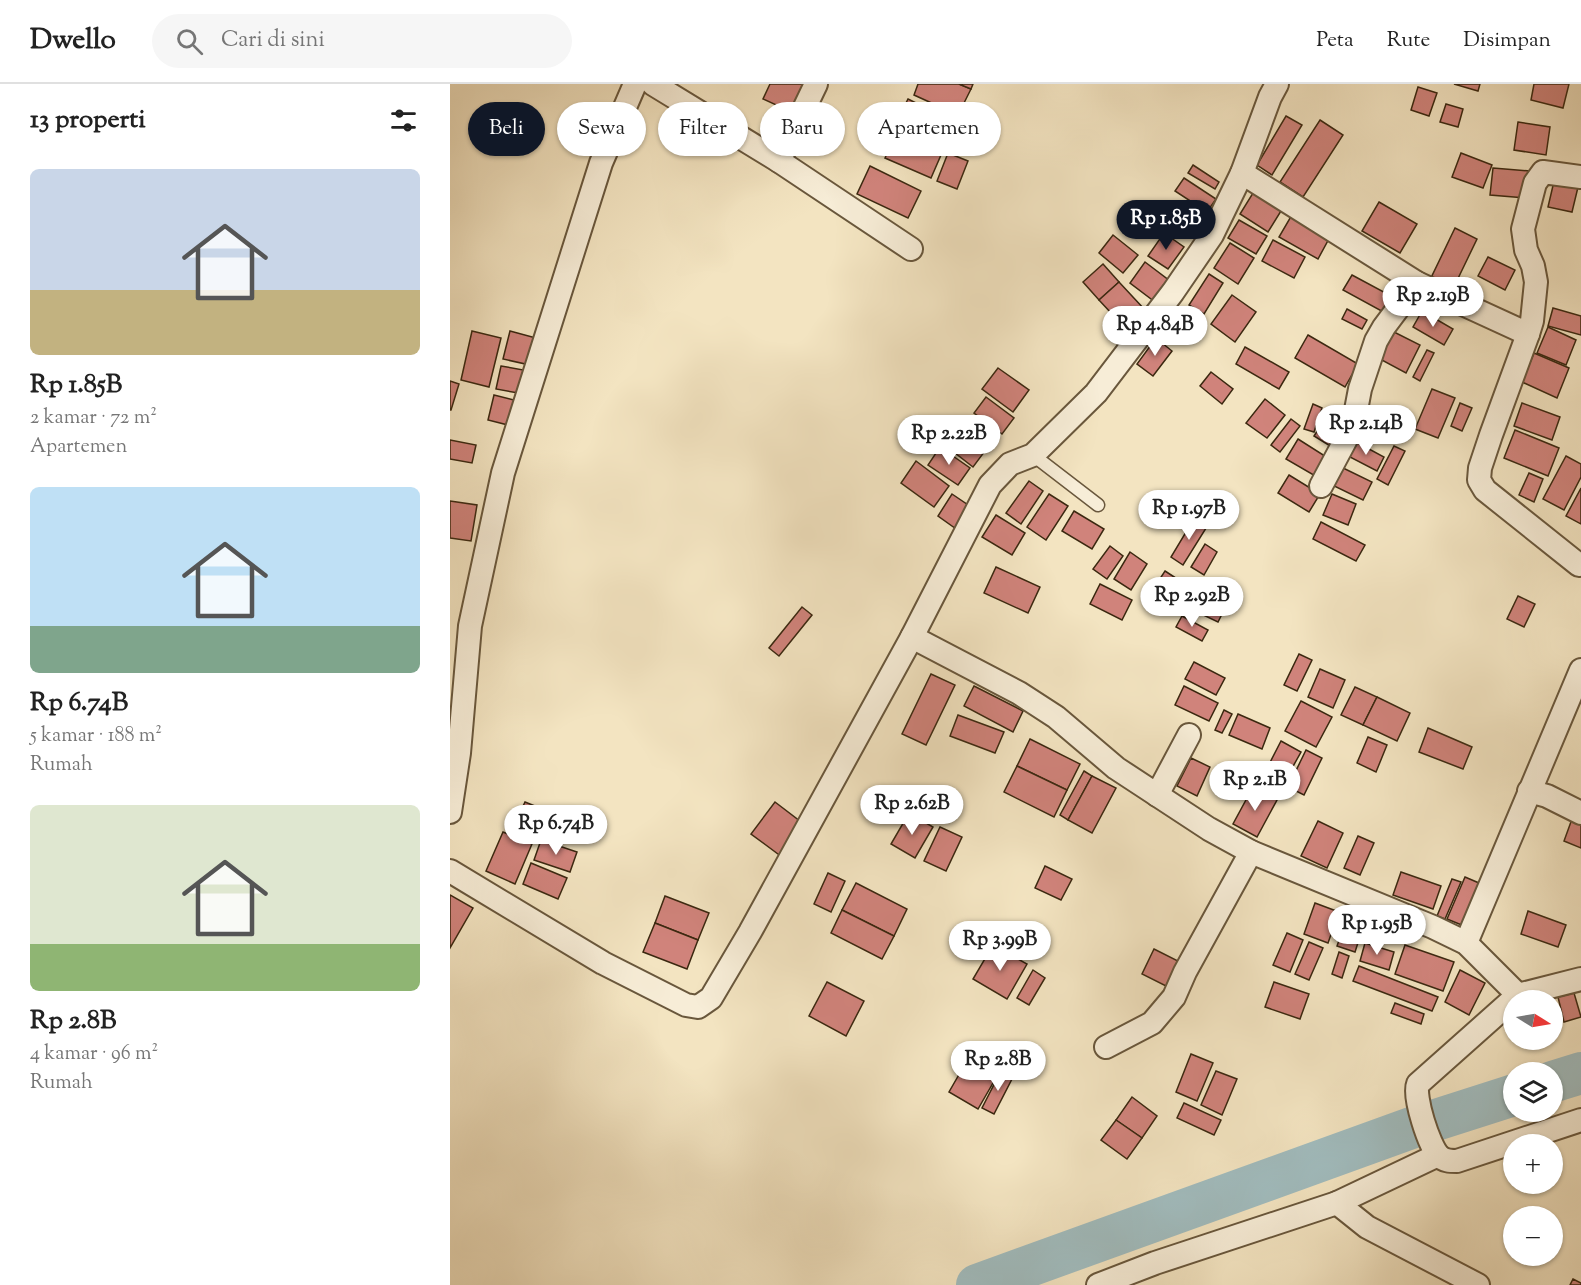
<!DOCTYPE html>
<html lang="id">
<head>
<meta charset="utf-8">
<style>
  body { margin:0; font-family:"Sorts Mill Goudy",serif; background:#f6f6f6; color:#222; height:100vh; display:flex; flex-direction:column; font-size:22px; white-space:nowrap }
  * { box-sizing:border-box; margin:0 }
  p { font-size:20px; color:#767676 }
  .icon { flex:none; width:33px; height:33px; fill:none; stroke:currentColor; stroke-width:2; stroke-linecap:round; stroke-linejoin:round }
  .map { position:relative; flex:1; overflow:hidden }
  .drawer { display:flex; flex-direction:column; background:#fff; width:450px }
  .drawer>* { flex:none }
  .guide { position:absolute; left:18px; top:18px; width:570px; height:54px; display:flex; gap:12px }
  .needle { width:39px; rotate:101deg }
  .fabs { position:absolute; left:1053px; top:906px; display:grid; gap:12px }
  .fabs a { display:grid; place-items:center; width:60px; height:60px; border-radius:50%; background:#fff; box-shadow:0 2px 4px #0004; font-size:30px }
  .price { position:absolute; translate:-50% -51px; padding:0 14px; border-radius:21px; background:#fff; color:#222; font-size:20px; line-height:39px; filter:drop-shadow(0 2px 3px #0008) }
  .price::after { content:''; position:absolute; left:50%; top:36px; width:18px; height:14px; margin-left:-9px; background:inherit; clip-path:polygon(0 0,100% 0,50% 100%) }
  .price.current { background:#111827; color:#fff }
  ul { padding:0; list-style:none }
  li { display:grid; align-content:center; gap:12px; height:318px; padding:0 30px }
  li span { display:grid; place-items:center; height:186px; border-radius:9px; color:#555 }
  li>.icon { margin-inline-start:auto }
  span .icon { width:108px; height:108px; fill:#fffc; stroke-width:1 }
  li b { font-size:26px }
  h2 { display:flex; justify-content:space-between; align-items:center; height:72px; padding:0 30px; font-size:26px }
  .chip { padding:0 21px; border-radius:27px; background:#fff; box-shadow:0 2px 4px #0004; font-size:21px; line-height:54px }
  .chip.current { background:#111827; color:#fff }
  header { display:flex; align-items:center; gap:36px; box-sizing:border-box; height:84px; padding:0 30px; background:#fff; border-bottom:2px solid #e0e0e0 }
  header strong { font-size:28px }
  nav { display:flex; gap:33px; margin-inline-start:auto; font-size:21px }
  .search { width:420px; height:54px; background:#f6f6f6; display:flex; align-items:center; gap:15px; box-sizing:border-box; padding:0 21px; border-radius:33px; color:#767676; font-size:22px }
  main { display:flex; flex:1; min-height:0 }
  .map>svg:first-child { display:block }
</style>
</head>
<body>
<header>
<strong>Dwello</strong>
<div class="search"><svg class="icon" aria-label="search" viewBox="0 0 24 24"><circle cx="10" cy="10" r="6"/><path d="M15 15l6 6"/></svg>Cari di sini</div>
<nav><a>Peta</a><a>Rute</a><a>Disimpan</a></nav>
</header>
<main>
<section class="drawer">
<h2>13 properti<svg class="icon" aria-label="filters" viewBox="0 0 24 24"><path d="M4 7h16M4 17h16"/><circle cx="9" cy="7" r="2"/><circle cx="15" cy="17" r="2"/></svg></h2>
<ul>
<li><span style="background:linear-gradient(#c9d6e8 65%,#c2b280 0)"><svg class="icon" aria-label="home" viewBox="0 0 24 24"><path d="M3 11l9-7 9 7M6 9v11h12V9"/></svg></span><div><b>Rp 1.85B</b><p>2 kamar · 72 m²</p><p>Apartemen</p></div></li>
<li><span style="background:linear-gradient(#bfe0f5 75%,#7fa58c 0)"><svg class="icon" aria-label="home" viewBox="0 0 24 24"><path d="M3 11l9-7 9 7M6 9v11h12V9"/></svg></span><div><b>Rp 6.74B</b><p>5 kamar · 188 m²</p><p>Rumah</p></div></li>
<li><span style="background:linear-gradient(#dfe7d0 75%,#8fb573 0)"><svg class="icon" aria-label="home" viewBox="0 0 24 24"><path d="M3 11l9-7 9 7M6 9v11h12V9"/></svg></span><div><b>Rp 2.8B</b><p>4 kamar · 96 m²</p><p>Rumah</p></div></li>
</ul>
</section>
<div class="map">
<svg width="1131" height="1201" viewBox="0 0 1131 1201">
  <rect width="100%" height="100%" fill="#f3e4c1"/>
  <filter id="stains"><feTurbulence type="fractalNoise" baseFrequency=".00333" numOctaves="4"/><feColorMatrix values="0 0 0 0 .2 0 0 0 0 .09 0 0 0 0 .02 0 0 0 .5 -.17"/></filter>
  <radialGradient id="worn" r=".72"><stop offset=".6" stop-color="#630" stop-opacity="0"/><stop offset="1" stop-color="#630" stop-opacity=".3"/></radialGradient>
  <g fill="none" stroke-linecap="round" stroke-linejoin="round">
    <g stroke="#a1bcbe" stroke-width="42">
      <polyline points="1102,998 1131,989"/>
      <polyline points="527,1201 964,1043 1064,1011"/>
    </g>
  </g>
  <g fill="#d0837b" stroke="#3b2810" stroke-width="1.5">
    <polygon points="320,0 360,0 346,30 313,15"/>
    <polygon points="468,0 509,0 521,5 508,31 464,11"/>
    <polygon points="509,0 523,0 521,5"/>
    <polygon points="1004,0 1030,0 1028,7"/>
    <polygon points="1084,0 1119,0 1113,24 1081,16"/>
    <polygon points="968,3 987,9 979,32 961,26"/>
    <polygon points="458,15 524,48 513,70 447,37"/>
    <polygon points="996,20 1013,25 1008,43 990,38"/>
    <polygon points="836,32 852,41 822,91 807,81"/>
    <polygon points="870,36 893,51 853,113 830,98"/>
    <polygon points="1068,38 1100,43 1096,71 1064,66"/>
    <polygon points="449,43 494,64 481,94 435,74"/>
    <polygon points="498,69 518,77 507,105 487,97"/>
    <polygon points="1011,69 1042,81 1033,104 1002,93"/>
    <polygon points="743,81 769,98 765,105 738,89"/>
    <polygon points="420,82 471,107 458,134 407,110"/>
    <polygon points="1043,84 1080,87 1077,114 1040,111"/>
    <polygon points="1105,93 1129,99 1122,128 1098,123"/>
    <polygon points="734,94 766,115 757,128 725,107"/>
    <polygon points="803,109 831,127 818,148 790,130"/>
    <polygon points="929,118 967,140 950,169 912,147"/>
    <polygon points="843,129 881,151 868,175 829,153"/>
    <polygon points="789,136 817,152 806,170 778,154"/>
    <polygon points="1005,144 1027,155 1001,209 979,198"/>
    <polygon points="714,149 734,163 718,185 698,172"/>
    <polygon points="663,151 688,171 673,189 649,169"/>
    <polygon points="823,156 855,173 844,194 812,177"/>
    <polygon points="780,159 804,174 788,200 764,184"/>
    <polygon points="1038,173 1065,186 1055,206 1028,192"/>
    <polygon points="695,178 720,197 705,218 680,199"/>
    <polygon points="653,180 669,198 649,216 633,198"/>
    <polygon points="759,190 773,199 754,230 739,221"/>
    <polygon points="902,191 945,214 937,230 893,206"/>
    <polygon points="669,198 695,226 675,244 649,216"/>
    <polygon points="782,211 806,228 785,258 761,240"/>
    <polygon points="1103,224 1131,232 1131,251 1098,242"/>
    <polygon points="897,225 917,236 912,245 892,235"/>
    <polygon points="972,227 1003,245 994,261 963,243"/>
    <polygon points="1098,243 1126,256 1116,281 1087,269"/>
    <polygon points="22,247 51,254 39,303 11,296"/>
    <polygon points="60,247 86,254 80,281 53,275"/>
    <polygon points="942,247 970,261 956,289 928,274"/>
    <polygon points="858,251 908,280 895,303 845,274"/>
    <polygon points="706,254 722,267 703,292 687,280"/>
    <polygon points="795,263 839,288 829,305 786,280"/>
    <polygon points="977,266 984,269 970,297 963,293"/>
    <polygon points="1084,269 1119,284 1107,314 1072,298"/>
    <polygon points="51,282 79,287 74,310 46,305"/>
    <polygon points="548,284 579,306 563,328 532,305"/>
    <polygon points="761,288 783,305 772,320 750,302"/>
    <polygon points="0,297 9,300 1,326 0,326"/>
    <polygon points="982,305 1005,314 988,354 965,345"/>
    <polygon points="44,311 64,316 58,341 38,336"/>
    <polygon points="536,313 564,334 552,350 524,329"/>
    <polygon points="815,315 835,331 817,354 796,339"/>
    <polygon points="1010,319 1022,324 1012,347 1001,342"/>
    <polygon points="1072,319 1110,333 1102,356 1064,342"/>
    <polygon points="863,320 872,324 864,348 854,345"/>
    <polygon points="877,332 898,345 885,365 864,352"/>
    <polygon points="841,335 850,342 830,368 821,361"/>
    <polygon points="503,342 535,367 523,383 491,358"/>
    <polygon points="1065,346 1109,364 1098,392 1054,374"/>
    <polygon points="848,355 878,374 867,393 836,375"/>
    <polygon points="0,356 26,361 22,379 0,375"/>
    <polygon points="906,358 934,373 927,387 898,372"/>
    <polygon points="944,362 955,367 938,401 927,395"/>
    <polygon points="490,363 520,384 508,401 478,381"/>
    <polygon points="1116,372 1131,380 1131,393 1114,426 1093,415"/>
    <polygon points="466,377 499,402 484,423 451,399"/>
    <polygon points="889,382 922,398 913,416 880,400"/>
    <polygon points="1079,389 1093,395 1084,418 1069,411"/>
    <polygon points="839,391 870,410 859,428 828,409"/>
    <polygon points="579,397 593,407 571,440 556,429"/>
    <polygon points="1131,404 1131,440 1116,432"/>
    <polygon points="502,410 524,425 509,447 488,432"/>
    <polygon points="599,410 618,422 596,456 577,443"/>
    <polygon points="882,410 906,420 898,441 873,431"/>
    <polygon points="0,417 27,421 21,457 0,454"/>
    <polygon points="624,427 654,445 642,465 612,447"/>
    <polygon points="546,431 575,449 562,471 532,453"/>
    <polygon points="745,433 758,441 733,481 721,473"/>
    <polygon points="871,438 915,461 906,477 863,455"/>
    <polygon points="755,460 767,468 754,491 741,483"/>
    <polygon points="660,462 673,472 657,495 643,485"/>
    <polygon points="680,468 697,480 681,506 664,495"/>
    <polygon points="546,483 590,503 578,529 534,509"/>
    <polygon points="715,487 735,500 718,527 698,513"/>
    <polygon points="650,500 682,516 672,536 640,520"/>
    <polygon points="745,501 754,507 745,525 735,520"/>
    <polygon points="758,510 777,520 768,538 749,529"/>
    <polygon points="1068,512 1085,520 1074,543 1057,535"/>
    <polygon points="352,523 362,531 329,572 319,564"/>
    <polygon points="732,532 758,546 752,557 726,543"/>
    <polygon points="849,570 862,576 847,607 834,601"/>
    <polygon points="744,578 775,594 766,611 735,595"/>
    <polygon points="870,585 895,596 883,624 858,613"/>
    <polygon points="481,590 505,601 476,661 452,650"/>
    <polygon points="524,602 573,627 563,648 514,622"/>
    <polygon points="734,602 768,619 759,637 725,621"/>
    <polygon points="905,603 927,613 913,641 891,631"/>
    <polygon points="927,613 960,629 947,657 913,641"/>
    <polygon points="851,617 882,633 866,663 835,647"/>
    <polygon points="774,626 782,630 772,649 765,646"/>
    <polygon points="788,630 820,644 812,665 779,651"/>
    <polygon points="508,631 554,648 545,669 500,652"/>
    <polygon points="978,644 1022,663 1013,685 969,668"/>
    <polygon points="918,653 937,661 926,688 907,679"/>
    <polygon points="580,655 630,680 617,706 567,682"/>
    <polygon points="831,657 851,668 831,704 812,694"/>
    <polygon points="856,666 872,674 854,711 838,703"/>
    <polygon points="741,674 760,683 747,712 727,702"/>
    <polygon points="567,682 617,706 604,733 554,708"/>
    <polygon points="634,687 642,692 618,736 610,731"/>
    <polygon points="642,692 666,704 642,749 618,736"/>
    <polygon points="803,703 827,716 807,753 783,740"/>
    <polygon points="75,718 97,727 85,753 63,744"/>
    <polygon points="325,718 355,741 332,773 301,750"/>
    <polygon points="459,729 483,743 465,774 441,760"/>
    <polygon points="1122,735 1131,738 1131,764 1114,757"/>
    <polygon points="868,737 893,749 877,784 851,772"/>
    <polygon points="490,743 512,753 496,787 474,777"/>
    <polygon points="53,748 82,760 65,800 36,787"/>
    <polygon points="908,752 924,759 910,791 894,784"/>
    <polygon points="91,756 127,768 120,788 84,776"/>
    <polygon points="81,779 117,794 108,815 73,800"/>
    <polygon points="595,782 622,795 611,816 585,804"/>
    <polygon points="951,788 991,802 983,825 943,811"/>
    <polygon points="378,789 395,797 381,828 364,820"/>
    <polygon points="1015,793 1036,802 1019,844 997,835"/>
    <polygon points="1002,795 1011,798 995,835 987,832"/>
    <polygon points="406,799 457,825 444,852 392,826"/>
    <polygon points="0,811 23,824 0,864"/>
    <polygon points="215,812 259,829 248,856 205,839"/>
    <polygon points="865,819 889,828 878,859 854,850"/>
    <polygon points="392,826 444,852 432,875 381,849"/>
    <polygon points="1078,827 1116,841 1108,863 1071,850"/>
    <polygon points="896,837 913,843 905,868 887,862"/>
    <polygon points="205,839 248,856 237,885 193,868"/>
    <polygon points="837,849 853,856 840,888 823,881"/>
    <polygon points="859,858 873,864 859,896 845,890"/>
    <polygon points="915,859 944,868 939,886 910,877"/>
    <polygon points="543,861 577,880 557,915 523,895"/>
    <polygon points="955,861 1004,878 993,907 945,890"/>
    <polygon points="704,865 728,877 716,902 692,890"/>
    <polygon points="889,868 899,872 892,894 882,890"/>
    <polygon points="909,882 988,913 982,927 903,897"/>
    <polygon points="583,886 595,894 579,921 567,914"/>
    <polygon points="1010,886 1035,899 1019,931 995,918"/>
    <polygon points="377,898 414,917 396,952 359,932"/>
    <polygon points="824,898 859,910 850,935 815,923"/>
    <polygon points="1124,909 1131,933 1114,938 1108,913"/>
    <polygon points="945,919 974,930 971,940 941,929"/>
    <polygon points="560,965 571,971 563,985 553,980"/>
    <polygon points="741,970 763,979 747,1017 726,1008"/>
    <polygon points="518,975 547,992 528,1025 499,1008"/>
    <polygon points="552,985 564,991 544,1030 532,1024"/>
    <polygon points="766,987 787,995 772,1031 751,1021"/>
    <polygon points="682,1013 707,1032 692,1054 666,1036"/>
    <polygon points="734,1019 771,1036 764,1051 727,1034"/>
    <polygon points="666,1036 692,1054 677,1075 651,1056"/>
    <polygon points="1123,1195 1131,1199 1131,1201 1120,1201"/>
  </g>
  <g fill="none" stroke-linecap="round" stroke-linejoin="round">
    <defs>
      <polyline id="lane" points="583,371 648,421"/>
      <g id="street">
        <polyline points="203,0 329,77 461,165"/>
        <polyline points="329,77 366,0"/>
        <polyline points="792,89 967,199 1078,250 1082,237 1086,198 1083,182 1076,166 1073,145 1085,99 1093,88 1131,93"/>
        <polyline points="1078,250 1041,351 1030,384 1029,396 1035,406 1129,481"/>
        <polyline points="871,402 903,342 910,305 926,257 934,243 967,199"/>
        <polyline points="462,553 569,609 606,633 666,684 759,745 801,768 983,843 1016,859 1068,911"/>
        <polyline points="1079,707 1097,712 1131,729"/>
        <polyline points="707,711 739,651"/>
        <polyline points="0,728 9,669 20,542 53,389 151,79 185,0"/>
        <polyline points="0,787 153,879 236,921 248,923 261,914 300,848 462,553 540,401 560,380 583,371 646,309 723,208 762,151 792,89 820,13 827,0"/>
        <polyline points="1016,859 1131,586"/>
        <path d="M1131,895l-63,16 -100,89c-5,12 11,62 21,72 5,5 11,5 18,5l124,-41"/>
        <polyline points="656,963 702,939 724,913 735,888 801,768"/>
        <polyline points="887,1119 917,1143 1028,1201"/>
        <polyline points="648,1201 705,1179 887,1119 988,1071"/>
      </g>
    </defs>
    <use href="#lane" stroke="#69573c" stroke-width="15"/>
    <use href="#street" stroke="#69573c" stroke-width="26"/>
    <use href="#lane" stroke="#f7edd7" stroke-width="12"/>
    <use href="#street" stroke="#f7edd7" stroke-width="22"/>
  </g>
  <rect width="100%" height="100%" filter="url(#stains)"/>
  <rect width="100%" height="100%" fill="url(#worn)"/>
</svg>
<div class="fabs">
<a><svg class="needle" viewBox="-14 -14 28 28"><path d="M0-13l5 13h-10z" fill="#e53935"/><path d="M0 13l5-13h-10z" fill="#767676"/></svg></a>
<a><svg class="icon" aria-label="layers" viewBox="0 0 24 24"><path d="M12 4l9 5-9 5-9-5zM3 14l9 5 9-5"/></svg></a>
<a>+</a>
<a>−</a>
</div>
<b class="price current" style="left:716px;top:167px">Rp 1.85B</b>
<b class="price" style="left:983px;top:244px">Rp 2.19B</b>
<b class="price" style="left:705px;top:273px">Rp 4.84B</b>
<b class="price" style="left:916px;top:372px">Rp 2.14B</b>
<b class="price" style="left:499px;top:382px">Rp 2.22B</b>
<b class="price" style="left:739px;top:457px">Rp 1.97B</b>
<b class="price" style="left:742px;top:544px">Rp 2.92B</b>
<b class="price" style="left:805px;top:728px">Rp 2.1B</b>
<b class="price" style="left:462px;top:752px">Rp 2.62B</b>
<b class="price" style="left:106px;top:772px">Rp 6.74B</b>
<b class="price" style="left:927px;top:872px">Rp 1.95B</b>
<b class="price" style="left:550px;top:888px">Rp 3.99B</b>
<b class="price" style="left:548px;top:1008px">Rp 2.8B</b>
<div class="guide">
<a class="chip current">Beli</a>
<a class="chip">Sewa</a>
<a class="chip">Filter</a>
<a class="chip">Baru</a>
<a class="chip">Apartemen</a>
</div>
</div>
</main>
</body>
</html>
